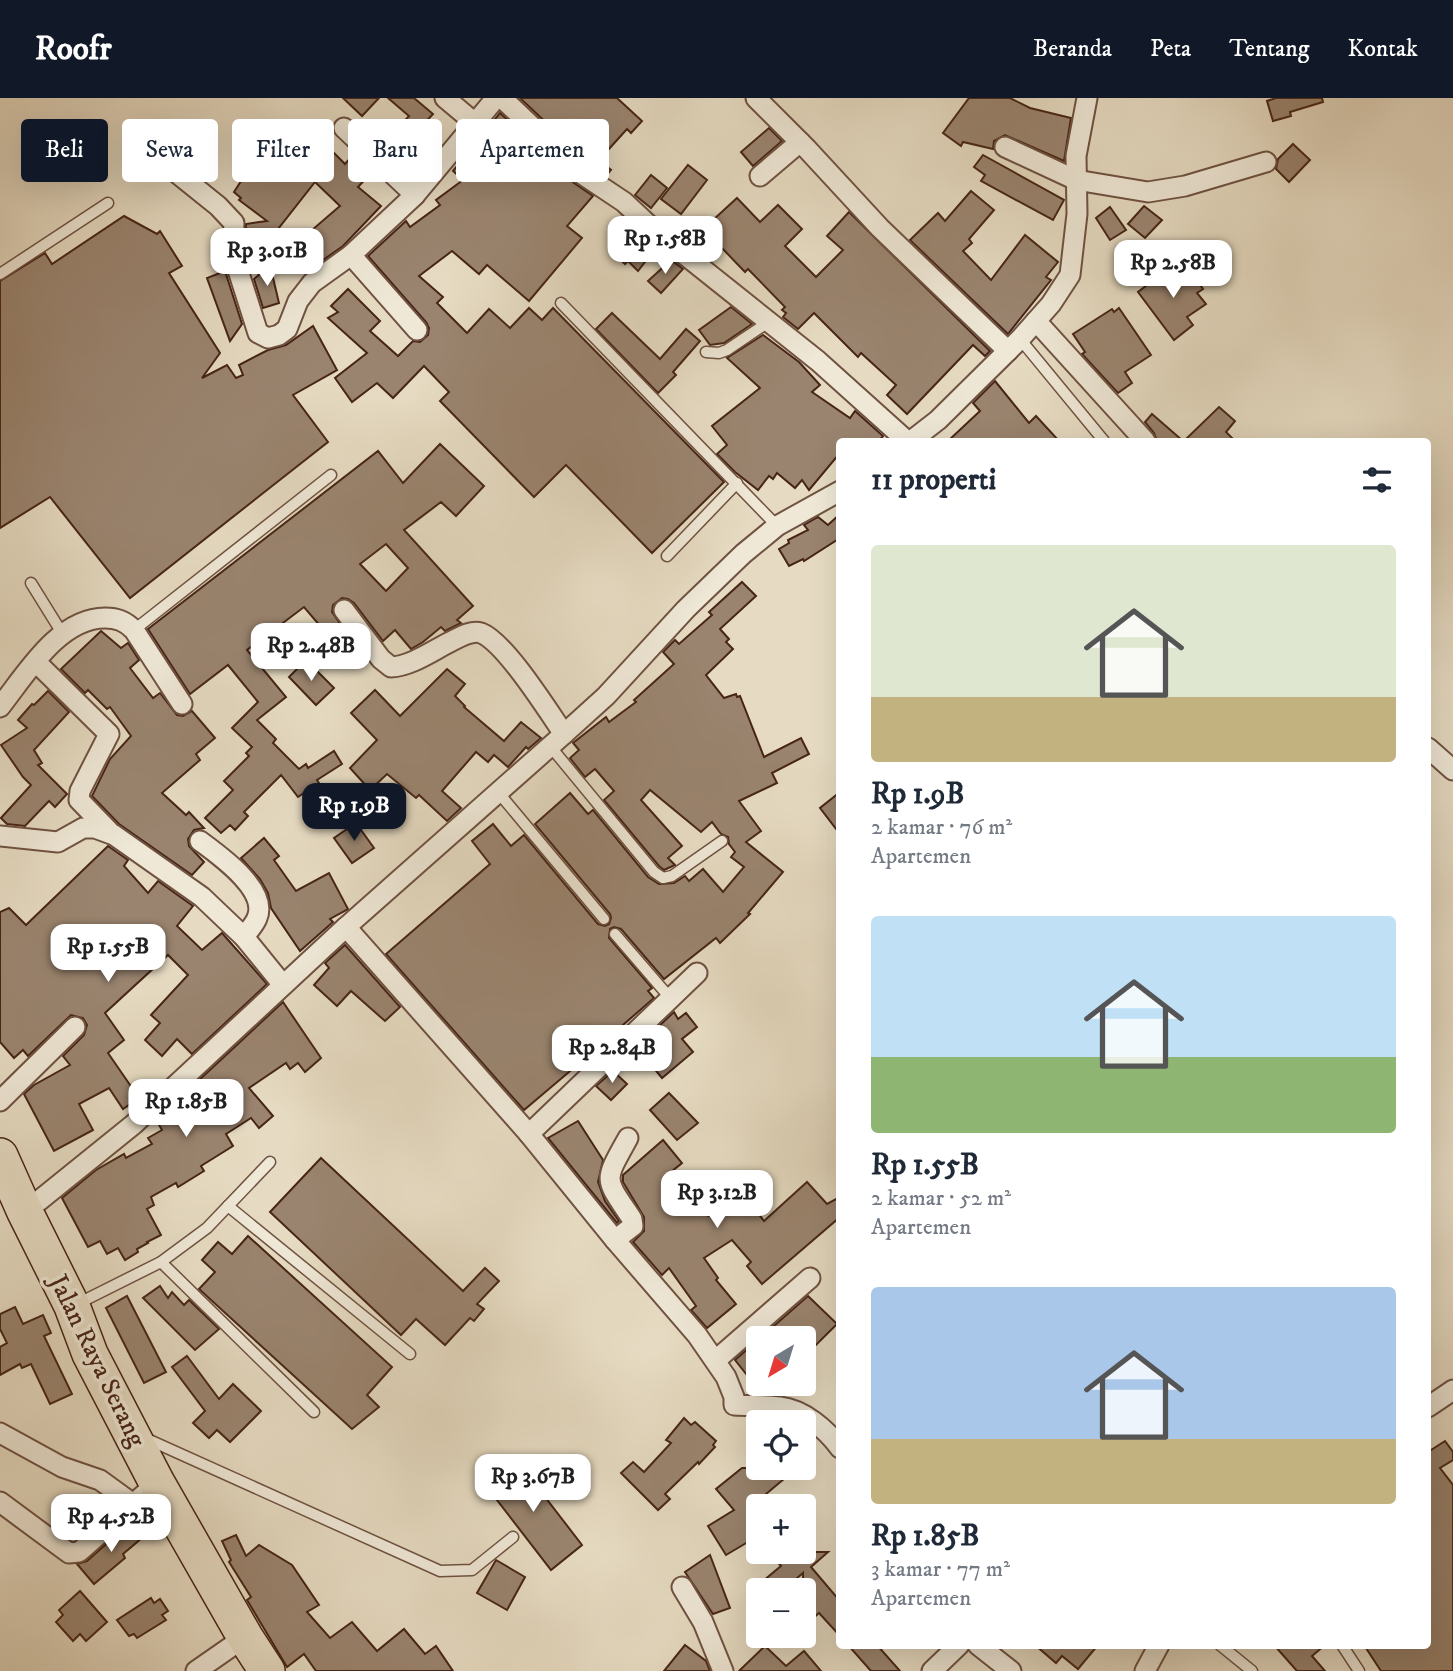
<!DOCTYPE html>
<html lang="id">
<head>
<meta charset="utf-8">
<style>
  body { margin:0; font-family:"IM FELL DW Pica",serif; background:#f6f6f7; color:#1f2937; height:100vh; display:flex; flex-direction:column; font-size:26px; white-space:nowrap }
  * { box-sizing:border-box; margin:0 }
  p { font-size:23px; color:#747a83 }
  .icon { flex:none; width:38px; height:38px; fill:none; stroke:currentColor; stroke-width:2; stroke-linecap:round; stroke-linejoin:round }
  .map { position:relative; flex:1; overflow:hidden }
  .details { position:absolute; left:836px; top:340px; width:595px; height:1211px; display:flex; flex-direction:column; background:#fff; border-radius:7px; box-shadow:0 7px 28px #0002 }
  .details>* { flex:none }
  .top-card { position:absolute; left:21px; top:21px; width:665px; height:63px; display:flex; gap:14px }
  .needle { width:46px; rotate:218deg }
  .controls { position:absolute; left:746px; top:1228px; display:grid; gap:14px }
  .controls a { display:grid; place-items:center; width:70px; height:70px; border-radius:7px; background:#fff; box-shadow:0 7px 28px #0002; font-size:35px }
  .price { position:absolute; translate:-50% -60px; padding:0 16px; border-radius:14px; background:#fff; color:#222; font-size:23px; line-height:46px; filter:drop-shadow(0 2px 4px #0008) }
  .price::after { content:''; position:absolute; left:50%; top:42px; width:21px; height:16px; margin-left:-10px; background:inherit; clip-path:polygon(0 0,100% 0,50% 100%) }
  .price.current { background:#111827; color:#fff }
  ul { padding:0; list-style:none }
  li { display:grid; align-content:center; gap:14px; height:371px; padding:0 35px }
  li span { display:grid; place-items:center; height:217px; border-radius:7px; color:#555 }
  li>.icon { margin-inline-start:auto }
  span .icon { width:126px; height:126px; fill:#fffc; stroke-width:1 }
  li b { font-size:30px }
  h2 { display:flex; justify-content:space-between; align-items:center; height:84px; padding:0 35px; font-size:30px }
  .tag { padding:0 24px; border-radius:7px; background:#fff; box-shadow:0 7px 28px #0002; font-size:24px; line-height:63px }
  .tag.current { background:#111827; color:#fff }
  header { display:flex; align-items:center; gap:42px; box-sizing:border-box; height:98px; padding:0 35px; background:#111827; color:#fff }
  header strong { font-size:33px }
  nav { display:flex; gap:38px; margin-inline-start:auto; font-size:24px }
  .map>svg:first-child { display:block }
</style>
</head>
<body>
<header>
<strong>Roofr</strong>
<nav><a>Beranda</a><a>Peta</a><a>Tentang</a><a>Kontak</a></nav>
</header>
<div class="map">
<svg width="1453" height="1573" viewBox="0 0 1453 1573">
  <rect width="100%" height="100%" fill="#e6dbc2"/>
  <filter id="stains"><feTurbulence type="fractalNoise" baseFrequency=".00286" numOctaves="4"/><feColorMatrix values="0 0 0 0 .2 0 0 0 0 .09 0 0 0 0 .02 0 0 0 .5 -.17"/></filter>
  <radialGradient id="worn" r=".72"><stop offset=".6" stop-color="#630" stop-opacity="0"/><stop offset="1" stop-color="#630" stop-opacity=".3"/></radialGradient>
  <g fill="#9a846f" stroke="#472516" stroke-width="2" fill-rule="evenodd">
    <polygon points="343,0 379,0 362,18"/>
    <polygon points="388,0 414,0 433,16 419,31 437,46 424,62 393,36 409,18"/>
    <polygon points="520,0 617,0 642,23 631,35 627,31 599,62 611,72 606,78 590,66"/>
    <polygon points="969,0 1010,0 1030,10 1071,20 1064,63 1005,37 994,43 993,51 963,44 961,48 943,35"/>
    <polygon points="1276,0 1322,0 1323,4 1290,14 1291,18 1273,23 1267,3"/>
    <polygon points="500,15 574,85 593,98 567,128 582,140 529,203 487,167 479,176 452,153 419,178 443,199 437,205 467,235 489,211 510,230 529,210 542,222 553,210 724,384 652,455 566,367 534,399 440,303 449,294 424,268 393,300 377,285 352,304 335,280 367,255 328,220 338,214 331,208 348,191 380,223 370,233 398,258 413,243 420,244 428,237 429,230 426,224 368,158 406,123 410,129 440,107 436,102 463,82 453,73"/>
    <polygon points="769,30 782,43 753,68 741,54"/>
    <polygon points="313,34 345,66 354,56 372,74 358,89 381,108 343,148 316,167 307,155 301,161 291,150 340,108 315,84 249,168 245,148 246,126 267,123 239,102 241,100 234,94 254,63 262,69 281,48 291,57"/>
    <polygon points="1293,46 1310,62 1289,84 1276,71 1278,61"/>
    <polygon points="983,57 1064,102 1053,122 981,83 985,77 974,69"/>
    <polygon points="688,67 707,82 681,116 661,101"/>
    <polygon points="651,77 667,90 651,110 635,97"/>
    <polygon points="971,93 994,112 969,141 972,145 963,153 991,182 1025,137 1058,164 1046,179 1051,182 1008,236 910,142 938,115 945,123"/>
    <polygon points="737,100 760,124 778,107 802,131 785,148 816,179 843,152 827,138 849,114 990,253 985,258 973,247 907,316 887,297 896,287 861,255 858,259 814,215 798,231 783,219 786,215 782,212 785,209 748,171 745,174 719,147 716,150 700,134"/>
    <polygon points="1144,108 1162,122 1145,140 1128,126"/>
    <polygon points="1110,109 1126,132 1110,142 1096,120"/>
    <polygon points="124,118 157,136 160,133 182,168 169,175 220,255 202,280 227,267 236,280 243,277 239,267 268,252 286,247 313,228 337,272 293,297 328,344 130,500 50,399 0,430 0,183 45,155 52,166"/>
    <polygon points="627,132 652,155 638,173 628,163 625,166 609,151"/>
    <polygon points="671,162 683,171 661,195 648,183"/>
    <polygon points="1175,166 1187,183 1194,178 1203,191 1197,195 1206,206 1187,219 1193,227 1174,242 1138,194"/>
    <polygon points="270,167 279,205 263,210 254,181"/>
    <polygon points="225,173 242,226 230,243 207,180"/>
    <polygon points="731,209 752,226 724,245 710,247 699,232"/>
    <polygon points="1119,210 1151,257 1125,274 1132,285 1118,295 1082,256 1085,254 1073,236 1112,211 1114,214"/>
    <polygon points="612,215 660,261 686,231 700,243 673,274 676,277 658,295 596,231"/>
    <polygon points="763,237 799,264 820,287 812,294 850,320 855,313 883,338 879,343 840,343 840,355 809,392 802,382 795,390 777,375 773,381 769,378 758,392 735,374 717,356 727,347 712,328 760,290 727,260"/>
    <polygon points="995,283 1029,325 1036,318 1059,343 948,343 980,313 973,305"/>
    <polygon points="1219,309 1235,323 1226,334 1235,343 1184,343"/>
    <polygon points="1152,316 1183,343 1157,343 1154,335 1145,324"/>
    <path d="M440,346l44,42 -28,30 -15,-14 -37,28 69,76 -16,14 4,3 -16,8 -4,-4 -18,15 -12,7 -16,-19 -12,11 -29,-38 -6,-4 -6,-1 -9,7 -1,7 18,26 -11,10 -35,-41 -57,43 39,47 -29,23 19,19 -3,4 26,26 7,-5 2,4 26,-17 8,13 -25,16 2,3 -21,14 -17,-22 -37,37 4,4 -13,14 -5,-5 -9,8 -16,-15 28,-28 -9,-9 25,-25 -3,-3 6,-6 -20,-19 26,-26 -30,-37 -38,29 -42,-65 230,-178 25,32zM386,446l22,24 -22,23 -26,-27z"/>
    <polygon points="840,416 840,440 804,463 803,461 789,468 779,451 789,445 788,442 808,432 804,427 818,419 828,427"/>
    <polygon points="742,484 756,498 720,531 729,541 726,544 733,551 706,577 724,600 736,596 737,599 740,598 764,659 801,640 809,656 772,675 777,685 739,703 761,733 746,744 783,774 748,815 750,816 720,845 716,840 664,881 621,831 614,829 610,831 609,840 652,890 648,893 654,900 593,953 595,955 579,971 576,968 524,1012 386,856 490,766 472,743 493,726 511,748 524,737 598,826 605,828 609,826 611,820 610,816 535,726 570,695 588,716 593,712 648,779 659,786 674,785 685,778 689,783 703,771 723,794 744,769 731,759 735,754 729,746 728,739 721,736 712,724 701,734 650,692 641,702 682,748 668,760 675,767 664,772 659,768 604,702 614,693 595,671 585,679 570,660 579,652 573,645 606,619 609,624 636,604 634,602 674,566 663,554 675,542 679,546 712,517 709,514"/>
    <polygon points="101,533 121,550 128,545 139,562 130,570 153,600 160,595 177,617 183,618 192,613 215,640 196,656 200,662 162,695 186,717 189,714 204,730 194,732 188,741 189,748 204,764 192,777 119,726 92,698 110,661 131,638 110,609 107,611 88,592 85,595 61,571"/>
    <polygon points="306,562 334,590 316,607 289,579"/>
    <polygon points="447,571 465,586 455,598 465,608 464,609 504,643 521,624 541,640 528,651 526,649 508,669 494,657 488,664 476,654 442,693 461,710 447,723 419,697 416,700 387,676 370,692 350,670 377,642 351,615 375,592 400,618"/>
    <polygon points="48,593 69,614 34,652 42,665 38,667 67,696 55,709 49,703 25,728 7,726 1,720 31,687 23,679 1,647 27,630 18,622 32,606 34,607"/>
    <polygon points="840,694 840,736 820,710"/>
    <polygon points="356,725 374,750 352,765 334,740"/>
    <polygon points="264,740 279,758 274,762 296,793 329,775 348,811 330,821 333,824 300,853 271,810 268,795 260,781 241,760"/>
    <polygon points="108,748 128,762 124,768 148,795 158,783 193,808 177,828 202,852 222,835 267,886 192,956 177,941 162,958 145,942 160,925 151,917 188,877 168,857 105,915 124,942 108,955 139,1000 123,1011 109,990 79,1006 93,1032 54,1053 24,996 34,987 70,967 63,958 84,937 87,927 83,920 71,917 28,958 23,952 14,960 0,944 0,814 9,810 26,827"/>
    <polygon points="345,847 400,909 385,923 351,893 337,908 314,887 329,870 325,865"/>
    <polygon points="283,904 321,960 305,974 298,965 290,971 286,965 249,990 273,1018 259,1030 251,1020 226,1036 233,1048 201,1068 204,1073 178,1089 176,1085 151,1099 154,1107 147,1111 161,1137 147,1144 148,1145 137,1151 138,1154 125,1162 118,1150 107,1156 100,1143 88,1149 62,1100 96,1072 124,1056 126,1060 152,1046 148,1040 162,1032 156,1022 170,1009 179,1022 209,1004 197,984"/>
    <polygon points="674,914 678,921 686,915 697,929 682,941 693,954 662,980 652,968 656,965 640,946"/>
    <polygon points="613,973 627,986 611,1002 596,988"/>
    <polygon points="669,995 698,1025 677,1042 650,1012"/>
    <polygon points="578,1023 603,1062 598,1084 605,1103 619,1123 617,1125 548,1040"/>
    <polygon points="663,1042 682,1065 671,1074 708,1118 741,1093 764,1123 807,1084 827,1106 840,1099 840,1119 762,1186 747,1168 751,1164 732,1142 704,1160 718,1180 716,1182 736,1206 707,1230 691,1212 696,1208 669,1170 662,1177 633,1144 644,1133 644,1119 623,1084 623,1077"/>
    <polygon points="321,1060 463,1193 485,1170 499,1183 477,1206 484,1211 474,1223 470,1220 445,1247 416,1221 401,1237 270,1114"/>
    <polygon points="248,1138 392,1269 367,1297 379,1309 352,1331 199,1191 215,1174 202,1162 218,1144 232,1156"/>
    <polygon points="160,1188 168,1200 172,1194 184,1207 189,1202 219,1231 195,1252 143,1200"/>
    <polygon points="127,1198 166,1274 144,1285 106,1210"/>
    <polygon points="808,1198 837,1226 815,1248 807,1241 759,1241"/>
    <polygon points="15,1209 23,1226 43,1217 51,1235 44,1238 72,1296 50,1306 31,1266 22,1270 20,1266 0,1277 0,1249 7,1245 0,1231 0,1216"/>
    <polygon points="758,1242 758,1291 735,1262"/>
    <polygon points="187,1258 219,1301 233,1286 261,1313 230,1344 217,1332 209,1340 193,1325 205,1313 172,1269"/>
    <polygon points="684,1320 691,1327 695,1324 716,1343 713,1347 715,1349 699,1366 698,1364 665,1396 670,1401 658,1412 621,1375 633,1364 644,1374 671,1345 666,1342"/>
    <polygon points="1445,1343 1453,1354 1453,1362 1440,1370 1453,1387 1453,1573 1381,1573 1364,1547 1428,1547 1428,1354"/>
    <polygon points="515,1360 582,1447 551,1472 483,1384"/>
    <polygon points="742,1370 797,1370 766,1396 777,1409 758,1409 758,1438 726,1457 708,1428 734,1412 716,1391"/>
    <polygon points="131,1424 143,1439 123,1456 125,1460 94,1486 77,1466 87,1463"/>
    <polygon points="236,1437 246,1458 259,1447 292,1467 319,1507 307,1514 330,1540 352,1524 377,1553 404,1531 425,1556 436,1548 453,1573 316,1573 304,1556 287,1569 247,1502 251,1499 229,1464 231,1462 222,1443"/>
    <polygon points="803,1440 815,1454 828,1454 811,1469 840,1503 840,1538 819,1515 803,1529 803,1475 782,1493 751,1493 781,1468 769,1454 803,1454"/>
    <polygon points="710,1457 730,1510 713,1516 685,1474"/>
    <polygon points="496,1462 525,1479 507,1512 477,1495"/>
    <polygon points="80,1493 107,1524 86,1543 80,1536 73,1543 56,1524 63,1517 59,1512"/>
    <polygon points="151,1500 154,1505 160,1501 168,1513 162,1517 166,1522 137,1540 134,1536 129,1538 117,1522"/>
    <polygon points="685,1547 706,1563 710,1573 664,1573"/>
    <polygon points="848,1547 877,1547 900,1573 871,1573"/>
    <polygon points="1035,1547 1098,1547 1078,1571 1062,1558 1056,1565"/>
    <polygon points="1274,1547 1325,1547 1312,1558 1325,1573 1297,1573"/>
    <polygon points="765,1548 786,1568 804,1553 821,1573 739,1573"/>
  </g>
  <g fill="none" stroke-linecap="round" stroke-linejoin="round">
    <defs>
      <g id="lane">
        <polyline points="0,176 108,105"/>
        <polyline points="561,205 777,428"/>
        <polyline points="1020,241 1104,343"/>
        <polyline points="706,254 719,255 727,252 767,225"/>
        <polyline points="667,458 737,385"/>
        <polyline points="31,485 62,535"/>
        <polyline points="134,532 331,377"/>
        <polyline points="550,648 654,774 663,780 672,778 722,743"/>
        <polyline points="498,694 604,821"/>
        <polyline points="615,836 671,901"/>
        <polyline points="228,1108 410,1256"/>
        <polyline points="161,1164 314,1314"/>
        <polyline points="79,1205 161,1164 207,1130 270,1064"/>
        <polyline points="147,1341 440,1473 472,1472 513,1439"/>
        <polyline points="1220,1547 1252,1573"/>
        <polyline points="1342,1547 1359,1573"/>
      </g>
      <g id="street">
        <polyline points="445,0 476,26"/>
        <polyline points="502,0 582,76 624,104 655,133 818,263 907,343"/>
        <polyline points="756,0 807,51 880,130 1008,253"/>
        <polyline points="344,30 415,97"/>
        <polyline points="1005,49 1076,82 1148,94 1185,88 1266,64"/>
        <polyline points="167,67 218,108 234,125 233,149 237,169 258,235 268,240 279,237 287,231 298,203 312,185 351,157 415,97 496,0"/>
        <polyline points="760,78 800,44"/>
        <polyline points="351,157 417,232"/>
        <polyline points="1036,223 1145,343"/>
        <polyline points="911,343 938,322 1020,241 1051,206 1070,177 1077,116 1076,58 1087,0"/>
        <path d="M344,512l37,49 10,8c20,-1 41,-16 59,-25 10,-5 21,-12 31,-9 24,9 67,78 83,101"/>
        <polyline points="36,564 109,636 80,693 79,702 109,733"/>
        <path d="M0,609c26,-33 59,-89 105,-89 12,0 20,3 29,12l48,74"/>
        <polyline points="1428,650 1453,672"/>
        <polyline points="0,738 58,744 83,730 95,730 114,737 202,799 244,839 283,887"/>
        <path d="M200,743c19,14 69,49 57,77 -2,6 -9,13 -13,19"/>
        <path d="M346,829l183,207 86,106 82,95 29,42 8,20v8c15,1 31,0 46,2 24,3 46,22 60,41"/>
        <polyline points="0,1003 75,929"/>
        <polyline points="529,1036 697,875"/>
        <polyline points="25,1114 134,1026 346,829 564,636 606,598 686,511 743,456 777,428 840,393"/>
        <path d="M615,1142l18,-14 -1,-7c-28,-42 -29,-36 -4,-81"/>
        <polyline points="716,1262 810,1180"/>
        <polyline points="1428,1309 1453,1292"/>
        <polyline points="0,1335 62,1369 100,1382 133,1406"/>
        <polyline points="0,1404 69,1455 79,1454 157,1385"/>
        <polyline points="682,1489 703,1524 723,1573"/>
        <polyline points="978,1547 1011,1573"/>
        <polyline points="196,1573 245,1539"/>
        <polyline points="932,1573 959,1547"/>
        <polyline points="1145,1573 1159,1547"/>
      </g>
      <polyline id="highway" points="0,1058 25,1114 72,1208 90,1256 157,1385 245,1539 267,1573"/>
    </defs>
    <use href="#lane" stroke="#6f5241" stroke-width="13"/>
    <use href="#street" stroke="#6f5241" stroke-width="23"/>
    <use href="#highway" stroke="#472516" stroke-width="38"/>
    <use href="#lane" stroke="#efe8d7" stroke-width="10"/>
    <use href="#street" stroke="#efe8d7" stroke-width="19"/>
    <use href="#highway" stroke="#e6dbc2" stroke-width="35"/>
  </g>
  <g text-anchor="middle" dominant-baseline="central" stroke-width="7" stroke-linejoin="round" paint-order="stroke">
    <g font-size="26" fill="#472516" stroke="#efe8d7">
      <text transform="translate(97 1263) rotate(64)">Jalan Raya Serang</text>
    </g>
  </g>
  <rect width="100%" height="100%" filter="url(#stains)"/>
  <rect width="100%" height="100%" fill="url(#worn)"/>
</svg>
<div class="controls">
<a><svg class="needle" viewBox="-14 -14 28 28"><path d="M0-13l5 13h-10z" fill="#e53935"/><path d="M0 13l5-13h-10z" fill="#747a83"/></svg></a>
<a><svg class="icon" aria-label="locate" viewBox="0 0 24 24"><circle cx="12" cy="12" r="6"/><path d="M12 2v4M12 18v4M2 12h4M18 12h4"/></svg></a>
<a>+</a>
<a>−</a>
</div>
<b class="price" style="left:665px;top:178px">Rp 1.58B</b>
<b class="price" style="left:267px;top:190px">Rp 3.01B</b>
<b class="price" style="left:1173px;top:202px">Rp 2.58B</b>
<b class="price" style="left:311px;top:585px">Rp 2.48B</b>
<b class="price current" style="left:354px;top:745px">Rp 1.9B</b>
<b class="price" style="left:108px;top:886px">Rp 1.55B</b>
<b class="price" style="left:612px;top:987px">Rp 2.84B</b>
<b class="price" style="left:186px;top:1041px">Rp 1.85B</b>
<b class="price" style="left:717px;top:1132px">Rp 3.12B</b>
<b class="price" style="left:533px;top:1416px">Rp 3.67B</b>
<b class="price" style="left:111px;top:1456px">Rp 4.52B</b>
<div class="top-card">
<a class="tag current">Beli</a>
<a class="tag">Sewa</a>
<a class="tag">Filter</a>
<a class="tag">Baru</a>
<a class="tag">Apartemen</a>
</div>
<section class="details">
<h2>11 properti<svg class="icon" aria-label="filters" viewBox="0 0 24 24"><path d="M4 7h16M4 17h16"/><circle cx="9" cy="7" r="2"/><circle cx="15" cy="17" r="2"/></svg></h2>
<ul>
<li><span style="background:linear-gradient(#dfe7d0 70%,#c2b280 0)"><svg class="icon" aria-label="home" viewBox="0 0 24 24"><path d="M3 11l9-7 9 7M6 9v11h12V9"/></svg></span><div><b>Rp 1.9B</b><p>2 kamar · 76 m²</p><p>Apartemen</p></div></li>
<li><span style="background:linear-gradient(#bfe0f5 65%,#8fb573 0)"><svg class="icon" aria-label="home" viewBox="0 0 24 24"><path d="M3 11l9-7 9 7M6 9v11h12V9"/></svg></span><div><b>Rp 1.55B</b><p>2 kamar · 52 m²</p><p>Apartemen</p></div></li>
<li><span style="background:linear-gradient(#a9c7e8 70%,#c2b280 0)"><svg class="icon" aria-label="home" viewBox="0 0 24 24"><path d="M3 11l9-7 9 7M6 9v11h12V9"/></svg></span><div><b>Rp 1.85B</b><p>3 kamar · 77 m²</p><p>Apartemen</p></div></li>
</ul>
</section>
</div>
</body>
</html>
